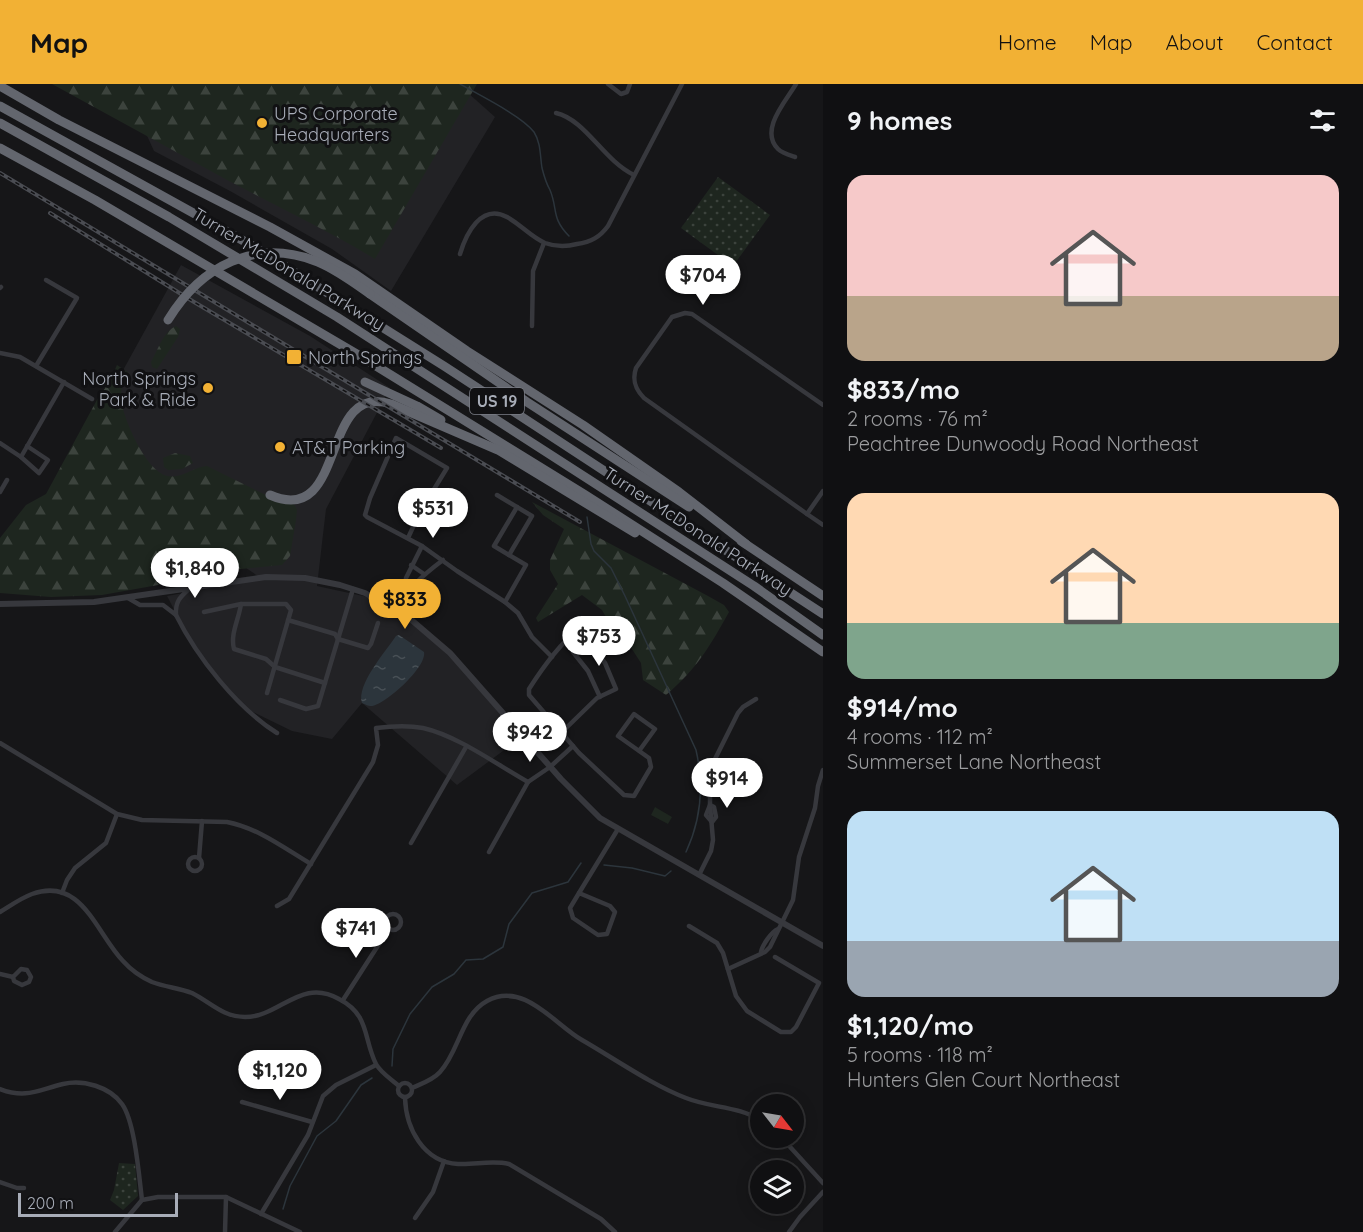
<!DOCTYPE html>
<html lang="en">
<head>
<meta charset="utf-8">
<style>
  body { margin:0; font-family:Quicksand,sans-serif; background:#19191b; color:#f1f3f6; height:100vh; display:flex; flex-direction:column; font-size:22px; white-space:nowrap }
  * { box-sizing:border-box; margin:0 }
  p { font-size:20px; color:#9c9d9f }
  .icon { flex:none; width:33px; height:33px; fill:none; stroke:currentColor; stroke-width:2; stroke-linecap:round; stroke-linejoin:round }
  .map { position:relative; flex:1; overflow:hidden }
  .panel { display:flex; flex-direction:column; background:#101012; width:540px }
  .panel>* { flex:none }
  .needle { width:39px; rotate:121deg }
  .buttons { position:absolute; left:750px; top:1010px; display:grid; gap:12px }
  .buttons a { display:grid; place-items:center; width:54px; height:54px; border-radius:50%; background:#101012; box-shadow:0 3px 15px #0003,0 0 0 2px #303032; font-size:30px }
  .scale { position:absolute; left:18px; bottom:15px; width:160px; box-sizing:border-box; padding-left:6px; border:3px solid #a8adb8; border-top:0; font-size:16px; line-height:21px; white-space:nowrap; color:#a8adb8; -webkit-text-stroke:4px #111113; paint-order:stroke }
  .price { position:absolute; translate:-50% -51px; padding:0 14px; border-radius:21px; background:#fff; color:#222; font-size:20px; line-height:39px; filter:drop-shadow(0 2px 3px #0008) }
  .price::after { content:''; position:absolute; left:50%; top:36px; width:18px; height:14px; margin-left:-9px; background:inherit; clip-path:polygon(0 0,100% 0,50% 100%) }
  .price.current { background:#f2b134; color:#111 }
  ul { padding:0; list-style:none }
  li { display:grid; align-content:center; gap:12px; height:318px; padding:0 24px }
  li span { display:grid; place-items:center; height:186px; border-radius:18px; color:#555 }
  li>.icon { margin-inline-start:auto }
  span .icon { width:108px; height:108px; fill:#fffc; stroke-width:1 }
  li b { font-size:26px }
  h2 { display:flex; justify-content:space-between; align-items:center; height:72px; padding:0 24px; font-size:26px }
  header { display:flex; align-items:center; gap:36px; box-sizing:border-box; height:84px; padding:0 30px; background:#f2b134; color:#111 }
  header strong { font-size:28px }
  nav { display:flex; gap:33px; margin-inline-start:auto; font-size:21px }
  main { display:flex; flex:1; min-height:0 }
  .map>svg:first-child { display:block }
</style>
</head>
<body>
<header>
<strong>Map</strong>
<nav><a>Home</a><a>Map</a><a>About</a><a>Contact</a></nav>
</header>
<main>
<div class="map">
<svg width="823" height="1148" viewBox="0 0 823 1148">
  <defs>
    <pattern id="green-dots" width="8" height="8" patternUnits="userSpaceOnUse" patternTransform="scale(1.5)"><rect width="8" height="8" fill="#1e261f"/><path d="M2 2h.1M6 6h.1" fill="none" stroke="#3c433d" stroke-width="1.8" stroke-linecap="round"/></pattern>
    <pattern id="forest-firs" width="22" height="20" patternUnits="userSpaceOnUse" patternTransform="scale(1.5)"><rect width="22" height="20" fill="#1e261f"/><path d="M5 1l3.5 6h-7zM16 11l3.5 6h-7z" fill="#3c433d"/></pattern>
    <pattern id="water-ripples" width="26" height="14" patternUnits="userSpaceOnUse" patternTransform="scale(1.5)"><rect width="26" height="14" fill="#2c353c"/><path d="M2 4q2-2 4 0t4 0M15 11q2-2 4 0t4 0" fill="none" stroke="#485056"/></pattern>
  </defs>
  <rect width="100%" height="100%" fill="#161618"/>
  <g fill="#222225">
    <polygon points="458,0 495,33 391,207 332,165 230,107 154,67 144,45"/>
    <polygon points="181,181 310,252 390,304 326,425 317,502 377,515 423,545 526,650 457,701 362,619 332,655 292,647 247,625 217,594 188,552 167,512 262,495 78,368"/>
  </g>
  <g fill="url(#green-dots)">
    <polygon points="718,93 770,131 733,182 681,144"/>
    <polygon points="119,1079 135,1080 138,1112 123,1126 110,1116 114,1106"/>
  </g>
  <g fill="url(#forest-firs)">
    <path d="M52,0h425l-102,175c-48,-29 -97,-52 -146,-78 -59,-32 -118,-65 -177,-97z"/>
    <path d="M176,242l4,3 -2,8 -21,32 -5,-2 -1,-5c7,-12 12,-30 25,-36z"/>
    <path d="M117,281l12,8c-5,8 -9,16 -8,26 2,20 25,72 46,77 15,3 26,-9 40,-10l67,33 20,5 3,6 -1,10 -6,36 -8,9 -61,6 -35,9 -84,15 -51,2 -51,-4v-55l26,-33 20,-11 52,-96 12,-17z"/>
    <polygon points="175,369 190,372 193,379 182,385 168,386 164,383 163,374"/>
    <path d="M532,418l176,94 16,9 5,7c-19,34 -32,57 -63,83l-23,-15 -2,-17 -11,-17 -18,-18 -10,-18 -20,-15 -44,27 -2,-4 22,-34 -8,-14v-10l14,-31 -21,-14z"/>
  </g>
  <polygon fill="#1e261f" points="655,723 672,733 668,740 651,731"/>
  <path fill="url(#water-ripples)" d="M399,551l25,17c3,15 -38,52 -52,54 -5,0 -5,-1 -10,-3 -6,-18 24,-52 34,-67z"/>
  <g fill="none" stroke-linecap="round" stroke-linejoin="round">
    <g stroke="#2c353c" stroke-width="1.5">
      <path d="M460,0c19,11 62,32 74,48 7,11 6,24 8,36 2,8 4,15 8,22 8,19 1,28 19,46"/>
      <path d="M587,433l4,27 3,7 17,17 14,28 71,154c8,35 5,70 -10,102"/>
      <polyline points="604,781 632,784 665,792 671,787"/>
      <polyline points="392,982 393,965 410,930 432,903 454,890 466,876 483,875 503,863 509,840 532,809 568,798 581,779"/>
      <polyline points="283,1125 290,1102 317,1052 336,1037 361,1001 372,994"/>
    </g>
    <g stroke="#37383d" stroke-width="4.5">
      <polyline points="608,0 621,10 627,8 630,0"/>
      <path d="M556,29c30,7 47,47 78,62"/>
      <path d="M795,73c-6,-2 -13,-4 -17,-8 -19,-19 8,-48 18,-65"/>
      <path d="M460,170c6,-20 21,-51 47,-37 13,7 24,20 38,26 11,4 21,4 32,1 14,-2 23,-7 31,-18l74,-142"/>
      <polyline points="0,204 1,203"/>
      <polyline points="532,242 533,187 544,159"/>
      <polyline points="0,269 20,273 92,315"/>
      <polyline points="36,282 77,214 46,196"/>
      <path d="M823,321l-131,-91 -7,-1 -13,4 -36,51c-4,12 -1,21 8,30l163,116 16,-23"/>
      <polyline points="0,359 21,373 64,298"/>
      <polyline points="21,373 39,389 48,376 27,362"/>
      <polyline points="0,408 7,396"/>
      <polyline points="497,411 532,432 509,471 526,481 505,518"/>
      <polyline points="807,430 823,441"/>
      <polyline points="408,454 420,428 447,384 396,354 370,414 365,431 367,433 422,462 457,487 505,518 518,529 532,553 552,573"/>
      <polyline points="509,471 494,462 517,423"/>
      <polyline points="411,481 424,490"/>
      <polyline points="405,510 406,494 422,462"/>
      <path d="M128,514l12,7h23l13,10c-1,-13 4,-18 13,-26"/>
      <path d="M241,520c-2,15 -11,30 -7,45l32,10 9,8 50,16"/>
      <path d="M397,526c11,-22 26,-35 46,-50"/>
      <polyline points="204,528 241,520 286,520 291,526 267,609"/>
      <path d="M176,531c21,42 61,93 101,118"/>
      <polyline points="288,536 335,550 338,555 368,564 371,560 378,539"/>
      <polyline points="573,568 588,587 600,613"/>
      <polyline points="280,616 306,625 318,622 353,505"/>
      <path d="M562,648l35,-34 19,-9 -11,-26 -27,-34c-20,17 -35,38 -49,60v6l50,58 45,42 10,1 17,-29 -2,-9 -31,-22 16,-22 21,15 -16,22"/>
      <path d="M0,659l117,71 25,6 85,2c31,6 57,26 84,42"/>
      <polyline points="710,721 714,723 716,733 712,738"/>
      <polyline points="710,721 706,731 712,738"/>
      <polyline points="411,759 466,663"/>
      <polyline points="489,768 528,698 550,683 573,662"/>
      <circle cx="195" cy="780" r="7"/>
      <polyline points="199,774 202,737"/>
      <polyline points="699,791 711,767 713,756 710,721 710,685 738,629 743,623 756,615"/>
      <polyline points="62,809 67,796 75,784 106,759 117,730"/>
      <polygon points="579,809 610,822 615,828 607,850 598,851 573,834 570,824"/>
      <polyline points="579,809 618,745"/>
      <path d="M277,822l12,-7 84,-137 5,-17 -2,-17c16,-2 31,-3 47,0 35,8 73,36 105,54"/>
      <path d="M0,828c10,-6 21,-14 32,-18 50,-18 64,39 91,67 8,9 18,16 29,21 13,5 27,6 40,11 18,9 31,24 53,24 35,0 56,-40 94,-18 31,16 24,39 37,65 5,9 15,15 23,22"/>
      <circle cx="393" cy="838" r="8"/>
      <polyline points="689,842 717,859 723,869 736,912 747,927 781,948 791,948 796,943 819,899 775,873"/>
      <path d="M761,868c1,-6 10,-20 17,-23"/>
      <polyline points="728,885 765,868 770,863 793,816 799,773 815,724 818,702 823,686"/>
      <polyline points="0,890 13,893 14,897 22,901 29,898 31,893 27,886 21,885 13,893"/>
      <polyline points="343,916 388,846"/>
      <circle cx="405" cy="1006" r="7"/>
      <path d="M412,1004c9,-4 21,-8 28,-16 19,-20 21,-57 47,-71 37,-20 67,23 95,39 33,19 70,45 104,58 25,10 52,8 74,22"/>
      <path d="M0,1005c26,10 38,1 63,-5 20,-5 47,3 59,20 13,18 17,72 20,96"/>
      <path d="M405,1014c1,30 18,64 53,66 17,1 33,-4 51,0l92,55 14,13"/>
      <polyline points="242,1018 312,1038"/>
      <polyline points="781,1053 823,1099"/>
      <polyline points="0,1098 17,1104 24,1104"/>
      <polyline points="261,1130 308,1051 323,1012 336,1001 376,981"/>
      <polyline points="415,1134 433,1108 444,1077"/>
      <polyline points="115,1148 142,1116 158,1113 226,1113 300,1148"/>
      <polyline points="225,1148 226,1113"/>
      <polyline points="789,1148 800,1133 823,1108"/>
    </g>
    <polyline stroke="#37383d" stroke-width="6" points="0,520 94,518 266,493 305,494 340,501 365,509 408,533 450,569 561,695 600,734 823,862"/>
    <g stroke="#63666e" stroke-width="9">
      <polyline points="0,2 59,36 270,143 355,190 467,267 583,341 679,408 746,460"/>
      <polyline points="0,22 251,161 444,282 823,530"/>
      <polyline points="0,39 169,133 337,233 754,502 823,551"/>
      <polyline points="0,64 95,116 360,272 584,410 723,499 823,568"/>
      <polyline points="370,210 527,318 689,423"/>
      <polyline points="365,298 417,322 441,336"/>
      <path d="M270,411c78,34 49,-115 121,-91l107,46 137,83"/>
      <polyline points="741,457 823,512"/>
    </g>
    <defs>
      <g id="rail">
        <polyline points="0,89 580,438"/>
        <polyline points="50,129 194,218 441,364"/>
      </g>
    </defs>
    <use href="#rail" stroke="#4a4c52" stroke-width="4"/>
    <use href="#rail" stroke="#111113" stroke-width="1.5" stroke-dasharray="4.5" stroke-linecap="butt"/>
    <path stroke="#63666e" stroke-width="9" d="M168,236c33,-54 87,-83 150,-58 19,8 35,20 52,32"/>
  </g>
  <g fill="#f2b134" stroke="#111113" stroke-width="2">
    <circle cx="262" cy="39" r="6"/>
    <rect x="286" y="265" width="16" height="16" rx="3"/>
    <circle cx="208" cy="304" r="6"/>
    <circle cx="280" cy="363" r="6"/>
  </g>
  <g text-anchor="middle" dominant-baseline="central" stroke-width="6" stroke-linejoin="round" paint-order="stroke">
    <rect fill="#111113" stroke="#7b7e86" stroke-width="1.5" x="470" y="304" width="54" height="26" rx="4.5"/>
    <g font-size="16" font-weight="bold" fill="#a8adb8">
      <text x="497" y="317">US 19</text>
    </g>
    <g font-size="18" fill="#a8adb8" stroke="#111113" text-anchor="start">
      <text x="274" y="29">UPS Corporate<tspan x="274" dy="21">Headquarters</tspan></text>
      <text x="308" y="273">North Springs</text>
      <text x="196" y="294" text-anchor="end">North Springs<tspan x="196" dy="21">Park &amp; Ride</tspan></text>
      <text x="292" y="363">AT&amp;T Parking</text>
    </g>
    <g font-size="18" fill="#a8adb8" stroke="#111113">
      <text transform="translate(289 185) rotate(31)">Turner McDonald Parkway</text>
      <text transform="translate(698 447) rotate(33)">Turner McDonald Parkway</text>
    </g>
  </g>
</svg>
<div class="buttons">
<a><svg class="needle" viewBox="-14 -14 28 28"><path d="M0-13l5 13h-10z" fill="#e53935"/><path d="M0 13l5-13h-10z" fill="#9c9d9f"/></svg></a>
<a><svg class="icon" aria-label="layers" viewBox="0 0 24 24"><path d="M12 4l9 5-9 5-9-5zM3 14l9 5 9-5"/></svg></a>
</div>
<div class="scale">200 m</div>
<b class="price" style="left:703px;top:222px">$704</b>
<b class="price" style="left:433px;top:455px">$531</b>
<b class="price" style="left:195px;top:515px">$1,840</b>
<b class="price current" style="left:405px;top:546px">$833</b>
<b class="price" style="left:599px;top:583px">$753</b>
<b class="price" style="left:530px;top:679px">$942</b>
<b class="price" style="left:727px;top:725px">$914</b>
<b class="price" style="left:356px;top:875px">$741</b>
<b class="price" style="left:280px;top:1017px">$1,120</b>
</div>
<section class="panel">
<h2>9 homes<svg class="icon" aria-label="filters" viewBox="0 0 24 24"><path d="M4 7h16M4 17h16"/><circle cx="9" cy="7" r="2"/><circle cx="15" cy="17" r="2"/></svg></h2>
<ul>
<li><span style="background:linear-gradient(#f6c9c9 65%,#b9a48a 0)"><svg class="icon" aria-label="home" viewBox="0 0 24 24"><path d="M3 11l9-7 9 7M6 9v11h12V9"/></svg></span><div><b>$833/mo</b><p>2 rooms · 76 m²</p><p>Peachtree Dunwoody Road Northeast</p></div></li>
<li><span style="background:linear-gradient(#ffd9b3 70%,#7fa58c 0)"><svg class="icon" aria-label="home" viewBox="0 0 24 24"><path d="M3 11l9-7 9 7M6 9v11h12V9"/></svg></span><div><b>$914/mo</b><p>4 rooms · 112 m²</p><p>Summerset Lane Northeast</p></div></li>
<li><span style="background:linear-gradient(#bfe0f5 70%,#9aa5b1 0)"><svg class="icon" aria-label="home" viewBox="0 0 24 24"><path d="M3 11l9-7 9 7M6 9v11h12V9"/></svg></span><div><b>$1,120/mo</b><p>5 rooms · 118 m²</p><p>Hunters Glen Court Northeast</p></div></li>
</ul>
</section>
</main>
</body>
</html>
